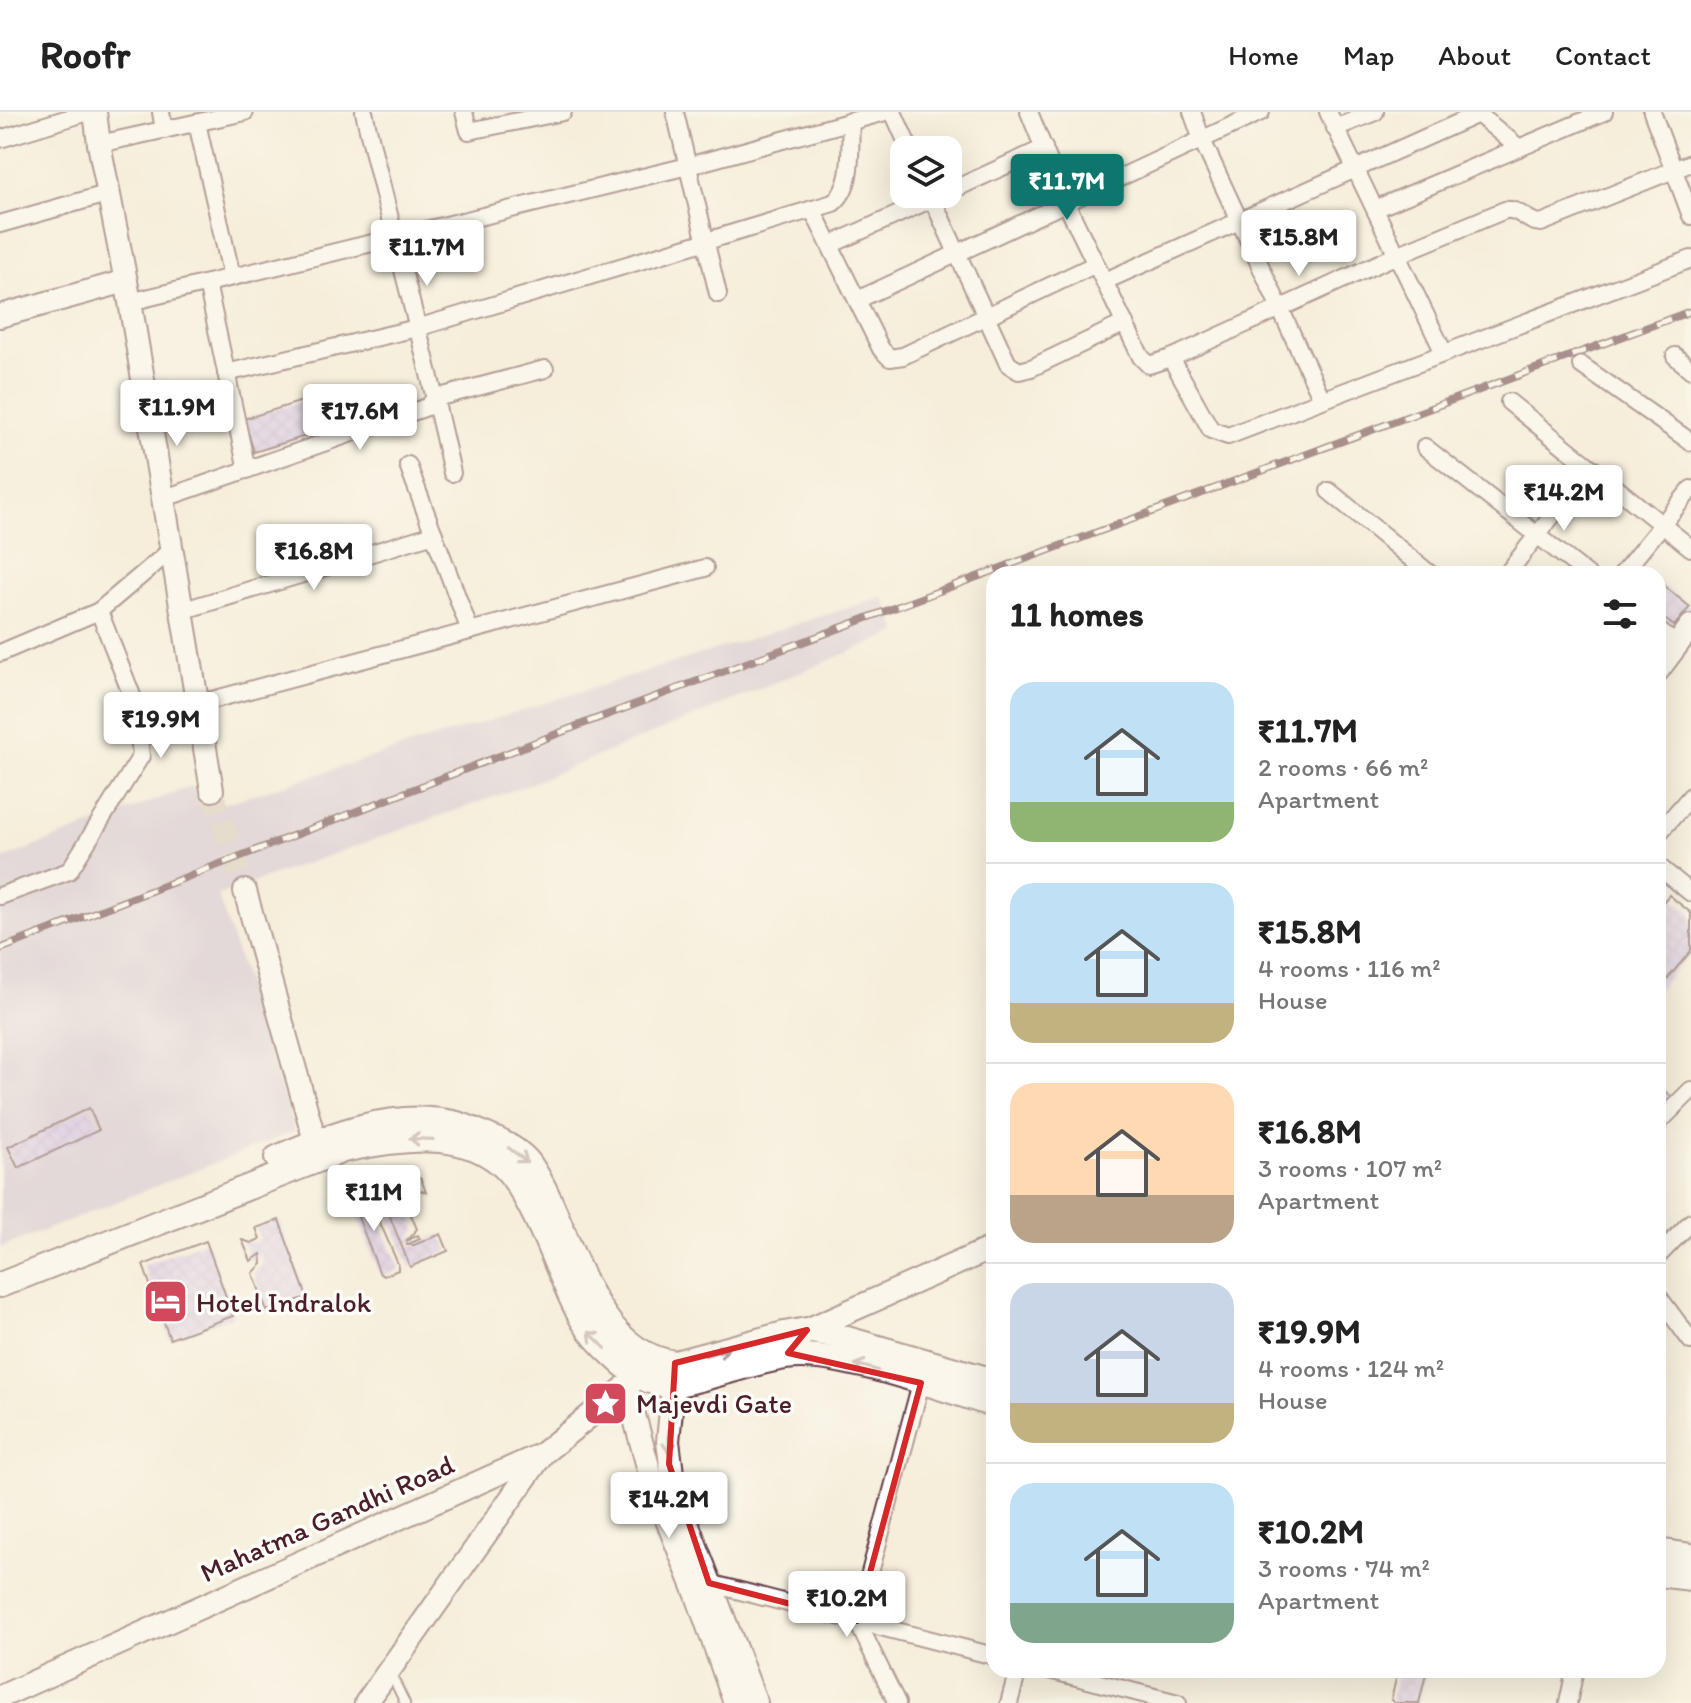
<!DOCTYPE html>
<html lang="en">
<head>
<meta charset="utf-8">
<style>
  body { margin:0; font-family:Itim,sans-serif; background:#f6f6f6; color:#222; height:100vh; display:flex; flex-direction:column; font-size:30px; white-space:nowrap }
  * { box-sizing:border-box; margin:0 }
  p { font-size:26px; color:#767676 }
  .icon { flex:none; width:44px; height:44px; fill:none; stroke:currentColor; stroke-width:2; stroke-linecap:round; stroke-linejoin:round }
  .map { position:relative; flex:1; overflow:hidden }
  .sheet { position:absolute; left:986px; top:454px; width:680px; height:1112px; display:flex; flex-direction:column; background:#fff; border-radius:24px; box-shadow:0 8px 32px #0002 }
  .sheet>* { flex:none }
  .buttons { position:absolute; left:890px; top:24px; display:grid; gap:16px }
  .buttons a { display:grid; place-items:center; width:72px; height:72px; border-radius:16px; background:#fff; box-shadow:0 8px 32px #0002; font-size:40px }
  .price { position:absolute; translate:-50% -68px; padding:0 18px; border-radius:8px; background:#fff; color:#222; font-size:26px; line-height:52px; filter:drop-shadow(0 2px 4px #0008) }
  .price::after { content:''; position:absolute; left:50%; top:48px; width:24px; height:18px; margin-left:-12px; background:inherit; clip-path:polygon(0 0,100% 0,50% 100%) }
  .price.selected { background:#0f766e; color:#fff }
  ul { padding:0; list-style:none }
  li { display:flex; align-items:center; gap:24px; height:200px; padding:0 24px }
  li+li { border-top:2px solid #e0e0e0 }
  li span { display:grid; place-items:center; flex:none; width:224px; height:160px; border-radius:24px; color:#555 }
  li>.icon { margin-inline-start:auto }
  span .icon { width:96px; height:96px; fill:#fffc; stroke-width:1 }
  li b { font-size:34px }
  h2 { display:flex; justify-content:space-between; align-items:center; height:96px; padding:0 24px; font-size:34px }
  header { display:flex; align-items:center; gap:48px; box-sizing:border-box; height:112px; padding:0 40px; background:#fff; border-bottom:2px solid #e0e0e0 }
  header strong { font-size:38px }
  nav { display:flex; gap:44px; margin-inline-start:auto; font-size:28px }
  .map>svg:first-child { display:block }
</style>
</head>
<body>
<header>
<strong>Roofr</strong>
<nav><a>Home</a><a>Map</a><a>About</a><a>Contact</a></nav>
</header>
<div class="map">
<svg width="1691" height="1591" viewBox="0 0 1691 1591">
  <defs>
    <pattern id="building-cross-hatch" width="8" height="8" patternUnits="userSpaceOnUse" patternTransform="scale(2)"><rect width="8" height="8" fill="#cbb7ef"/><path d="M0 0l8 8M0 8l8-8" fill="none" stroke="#b09dcd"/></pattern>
  </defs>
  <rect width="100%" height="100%" fill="#fdfcf7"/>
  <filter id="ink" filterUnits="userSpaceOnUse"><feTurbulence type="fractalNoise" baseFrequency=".0125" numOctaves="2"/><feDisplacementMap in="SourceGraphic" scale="16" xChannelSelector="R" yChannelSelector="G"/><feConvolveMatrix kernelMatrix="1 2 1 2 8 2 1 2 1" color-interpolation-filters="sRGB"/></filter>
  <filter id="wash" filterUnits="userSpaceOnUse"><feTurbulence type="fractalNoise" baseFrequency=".006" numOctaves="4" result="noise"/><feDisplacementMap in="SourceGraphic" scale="32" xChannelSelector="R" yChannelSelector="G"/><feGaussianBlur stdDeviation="1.8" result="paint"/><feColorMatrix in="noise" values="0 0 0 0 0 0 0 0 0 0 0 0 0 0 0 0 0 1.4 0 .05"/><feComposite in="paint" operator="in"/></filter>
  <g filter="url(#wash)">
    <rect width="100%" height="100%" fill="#f5eedb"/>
    <polygon fill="#ccbed4" points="883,485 898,520 530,672 218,783 295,1019 0,1136 0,748 192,674 204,698"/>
    <g id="blocks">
      <g fill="url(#building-cross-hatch)">
        <polygon points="312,286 322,319 254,340 244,307"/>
        <polygon points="1658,469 1690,495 1674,514 1658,502"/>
        <polygon points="1669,783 1691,801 1691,839 1658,878 1658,796"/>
        <polygon points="1660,975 1673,986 1661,1000 1658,998"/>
        <polygon points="89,996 99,1018 18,1056 8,1035"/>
        <polygon points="416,1065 421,1067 426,1080 415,1077 405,1080 405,1084 412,1081 416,1090 407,1093 417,1117 406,1129 418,1123 420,1127 406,1133 414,1133 441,1122 448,1139 410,1155 377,1072 377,1068"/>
        <polygon points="365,1076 398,1152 398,1158 384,1164 380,1162 349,1082"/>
        <polygon points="279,1108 307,1185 267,1199 253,1161 262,1152 261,1142 251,1149 242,1128 251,1131 260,1127 256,1116"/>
        <polygon points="206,1129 233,1204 170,1227 143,1153"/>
        <polygon points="1398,1558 1427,1558 1419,1591 1395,1591 1391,1588"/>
      </g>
    </g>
  </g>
  <g filter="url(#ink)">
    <use href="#blocks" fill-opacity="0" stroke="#643e45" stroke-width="2"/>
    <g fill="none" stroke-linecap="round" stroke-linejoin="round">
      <polyline stroke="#d3c5b8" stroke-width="22" stroke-dasharray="22 11" stroke-linecap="butt" points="212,678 245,779"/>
      <defs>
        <polyline id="lane" points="390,1560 405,1591"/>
        <g id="street">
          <polyline points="161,0 164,18"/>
          <path d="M364,0c28,121 62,240 88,361"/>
          <polyline points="464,0 469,19 563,0"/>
          <polyline points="675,0 718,182"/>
          <polyline points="893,0 910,38"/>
          <path d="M1029,0l36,89 76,156 8,8 22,-7 226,-103 108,-45c15,-2 22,13 36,13l150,-60"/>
          <polyline points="1192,0 1202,28 1322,287"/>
          <polyline points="1328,0 1444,241"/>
          <polyline points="1652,0 1691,104"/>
          <polyline points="197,11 232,165"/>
          <polyline points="1335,16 1375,0"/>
          <polyline points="0,27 88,0"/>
          <polyline points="99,32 245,0"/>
          <polyline points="948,80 1044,36"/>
          <polyline points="930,82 1008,252 1019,259 1031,256 1125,211"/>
          <polyline points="812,97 881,237 890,246 903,244 1096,152"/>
          <polyline points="1375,97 1604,0"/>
          <polyline points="0,112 110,81"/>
          <polyline points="830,133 943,82"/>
          <polyline points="1105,169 1478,2 1519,36"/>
          <polyline points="207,171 247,358"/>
          <polyline points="857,188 1261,0"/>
          <polyline points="130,190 688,54 885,0"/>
          <polyline points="1675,244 1691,258"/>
          <polyline points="1171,246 1211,318 1228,324 1691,147"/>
          <polyline points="1581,253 1691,330"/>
          <path d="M226,261l191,-45 416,-125c22,-17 16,-56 18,-82"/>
          <polyline points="1509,290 1691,436"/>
          <polyline points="1425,335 1587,462"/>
          <polyline points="408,353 470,519"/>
          <polyline points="1329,379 1430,462"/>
          <polyline points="162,387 427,295 436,286 545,257"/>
          <polyline points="1507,462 1590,355"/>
          <polyline points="1622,462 1691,377"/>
          <polyline points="181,499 434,422"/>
          <polyline points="1658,518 1677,533"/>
          <polyline points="0,541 99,499"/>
          <polyline points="197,592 705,456"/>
          <polyline points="1658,722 1691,684"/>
          <polyline points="1658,754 1691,781"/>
          <polyline points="0,784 69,759 141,644 136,594 99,499 171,438"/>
          <polyline points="1658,1011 1691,978"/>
          <polyline points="1658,1144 1691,1110"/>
          <polyline points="1658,1184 1691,1229"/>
          <polyline points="709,1471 994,1544"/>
          <polyline points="1049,1558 1178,1591"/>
          <polyline points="897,1591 857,1509 921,1271"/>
          <polyline points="1009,1591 1018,1558"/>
          <polyline points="1568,1591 1575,1558"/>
        </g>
        <g id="secondary">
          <polyline points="95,0 99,32 130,190 212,678"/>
          <polyline points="0,204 126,169"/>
          <polyline points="1658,558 1691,514"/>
          <polyline points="245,779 315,1029"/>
          <polyline points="803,1223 807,1218 994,1135"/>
          <polyline points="675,1257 668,1329 674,1377 756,1591"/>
          <polyline points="626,1274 653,1373 697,1483 735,1591"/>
          <polyline points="0,1585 542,1342 652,1254"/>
          <polyline points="366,1591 541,1344"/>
        </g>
        <g id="primary">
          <path d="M277,1046c54,-24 116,-48 176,-35 11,2 23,8 34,13 15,6 35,16 44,30 41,61 56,186 144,197l109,-29 23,-4 26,5 161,46"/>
          <path d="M0,1173l343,-135c56,-12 137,-26 174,33 16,25 29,55 40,82 19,42 22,60 58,92 17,16 33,28 58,28 39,-7 75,-22 113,-28 49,-8 158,32 208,48"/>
          <polyline points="1658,1439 1691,1444"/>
          <polyline points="1658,1462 1691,1466"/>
        </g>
      </defs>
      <use href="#lane" stroke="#643e45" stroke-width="12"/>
      <use href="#street" stroke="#643e45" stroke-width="20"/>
      <use href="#secondary" stroke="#643e45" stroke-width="26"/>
      <use href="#primary" stroke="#643e45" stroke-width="28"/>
      <use href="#lane" stroke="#fff" stroke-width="8"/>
      <use href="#street" stroke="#fff" stroke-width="16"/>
      <use href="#secondary" stroke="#fff" stroke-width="22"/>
      <use href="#primary" stroke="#fff" stroke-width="24"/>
      <defs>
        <polyline id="rail" points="0,837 585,611 1691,199"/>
      </defs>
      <use href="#rail" stroke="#4a1f2b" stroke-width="8"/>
      <use href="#rail" stroke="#fdfcf7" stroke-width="5" stroke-dasharray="15" stroke-linecap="butt"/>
    </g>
    <defs><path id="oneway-shaft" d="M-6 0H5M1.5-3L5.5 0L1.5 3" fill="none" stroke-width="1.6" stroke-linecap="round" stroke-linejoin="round" transform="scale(2)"/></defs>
    <g stroke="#ae9aa0">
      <use href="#oneway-shaft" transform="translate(421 1027) rotate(-178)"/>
      <use href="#oneway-shaft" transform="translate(518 1043) rotate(37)"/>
      <use href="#oneway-shaft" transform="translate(597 1228) rotate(-135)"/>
      <use href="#oneway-shaft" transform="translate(717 1240) rotate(-15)"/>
      <use href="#oneway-shaft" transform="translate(866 1255) rotate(-164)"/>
      <use href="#oneway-shaft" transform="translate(669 1329) rotate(90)"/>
    </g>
  </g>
  <path d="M0 0H1691V1591H0ZM807,1218l-19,23 133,30 -64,238 -148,-38 -40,-119 6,-101z" fill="#f5eedb" fill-opacity=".55" fill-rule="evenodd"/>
  <path fill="none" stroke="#d62828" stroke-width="6" stroke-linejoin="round" d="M807,1218l-19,23 133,30 -64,238 -148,-38 -40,-119 6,-101z"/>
  <defs>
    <symbol id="hotel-square" viewBox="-11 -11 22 22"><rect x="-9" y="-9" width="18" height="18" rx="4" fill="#d1495b" stroke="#fdfcf7"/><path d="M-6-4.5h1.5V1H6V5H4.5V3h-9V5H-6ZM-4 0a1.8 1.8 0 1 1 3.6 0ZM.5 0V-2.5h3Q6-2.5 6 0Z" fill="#fff"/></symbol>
    <symbol id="sight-square" viewBox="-11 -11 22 22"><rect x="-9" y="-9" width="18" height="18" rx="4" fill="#d1495b" stroke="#fdfcf7"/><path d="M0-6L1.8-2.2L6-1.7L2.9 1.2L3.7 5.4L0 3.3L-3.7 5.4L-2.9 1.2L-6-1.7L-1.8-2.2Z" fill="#fff"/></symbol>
  </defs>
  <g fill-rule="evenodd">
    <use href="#hotel-square" x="140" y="1164" width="51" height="51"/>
    <use href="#sight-square" x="580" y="1266" width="51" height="51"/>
  </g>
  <g text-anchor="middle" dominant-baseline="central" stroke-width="7" stroke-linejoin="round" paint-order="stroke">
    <g font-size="28" fill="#4a1f2b" stroke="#fdfcf7" text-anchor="start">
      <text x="196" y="1190">Hotel Indralok</text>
      <text x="636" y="1291">Majevdi Gate</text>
    </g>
    <g font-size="28" fill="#4a1f2b" stroke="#fdfcf7">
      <text transform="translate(327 1406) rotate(-24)">Mahatma Gandhi Road</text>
    </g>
  </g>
</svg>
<div class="buttons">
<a><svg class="icon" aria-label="layers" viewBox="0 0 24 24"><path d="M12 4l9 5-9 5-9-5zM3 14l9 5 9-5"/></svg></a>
</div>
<b class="price selected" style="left:1067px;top:110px">₹11.7M</b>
<b class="price" style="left:1299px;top:166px">₹15.8M</b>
<b class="price" style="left:427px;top:176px">₹11.7M</b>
<b class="price" style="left:177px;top:336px">₹11.9M</b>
<b class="price" style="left:360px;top:340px">₹17.6M</b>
<b class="price" style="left:1564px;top:421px">₹14.2M</b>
<b class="price" style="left:314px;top:480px">₹16.8M</b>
<b class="price" style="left:161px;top:648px">₹19.9M</b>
<b class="price" style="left:374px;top:1121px">₹11M</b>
<b class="price" style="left:669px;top:1428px">₹14.2M</b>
<b class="price" style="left:847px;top:1527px">₹10.2M</b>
<section class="sheet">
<h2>11 homes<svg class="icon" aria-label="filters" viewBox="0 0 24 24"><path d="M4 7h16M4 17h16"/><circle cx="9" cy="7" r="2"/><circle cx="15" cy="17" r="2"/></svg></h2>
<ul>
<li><span style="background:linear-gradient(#bfe0f5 75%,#8fb573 0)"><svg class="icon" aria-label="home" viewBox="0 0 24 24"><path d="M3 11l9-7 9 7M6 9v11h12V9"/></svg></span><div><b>₹11.7M</b><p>2 rooms · 66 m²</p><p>Apartment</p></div></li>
<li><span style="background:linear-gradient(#bfe0f5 75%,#c2b280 0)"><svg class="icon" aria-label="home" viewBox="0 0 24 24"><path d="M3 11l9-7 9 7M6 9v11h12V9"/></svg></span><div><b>₹15.8M</b><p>4 rooms · 116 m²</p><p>House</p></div></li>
<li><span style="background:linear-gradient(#ffd9b3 70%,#b9a48a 0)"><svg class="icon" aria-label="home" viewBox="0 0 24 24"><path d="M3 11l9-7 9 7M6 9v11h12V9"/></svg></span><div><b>₹16.8M</b><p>3 rooms · 107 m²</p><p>Apartment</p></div></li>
<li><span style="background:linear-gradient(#c9d6e8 75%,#c2b280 0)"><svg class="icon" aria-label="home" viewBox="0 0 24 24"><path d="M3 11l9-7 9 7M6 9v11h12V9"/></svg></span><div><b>₹19.9M</b><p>4 rooms · 124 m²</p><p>House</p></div></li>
<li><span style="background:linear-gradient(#bfe0f5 75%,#7fa58c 0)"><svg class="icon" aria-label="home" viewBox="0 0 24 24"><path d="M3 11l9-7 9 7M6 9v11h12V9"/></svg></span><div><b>₹10.2M</b><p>3 rooms · 74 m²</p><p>Apartment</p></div></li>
</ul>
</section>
</div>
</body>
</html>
